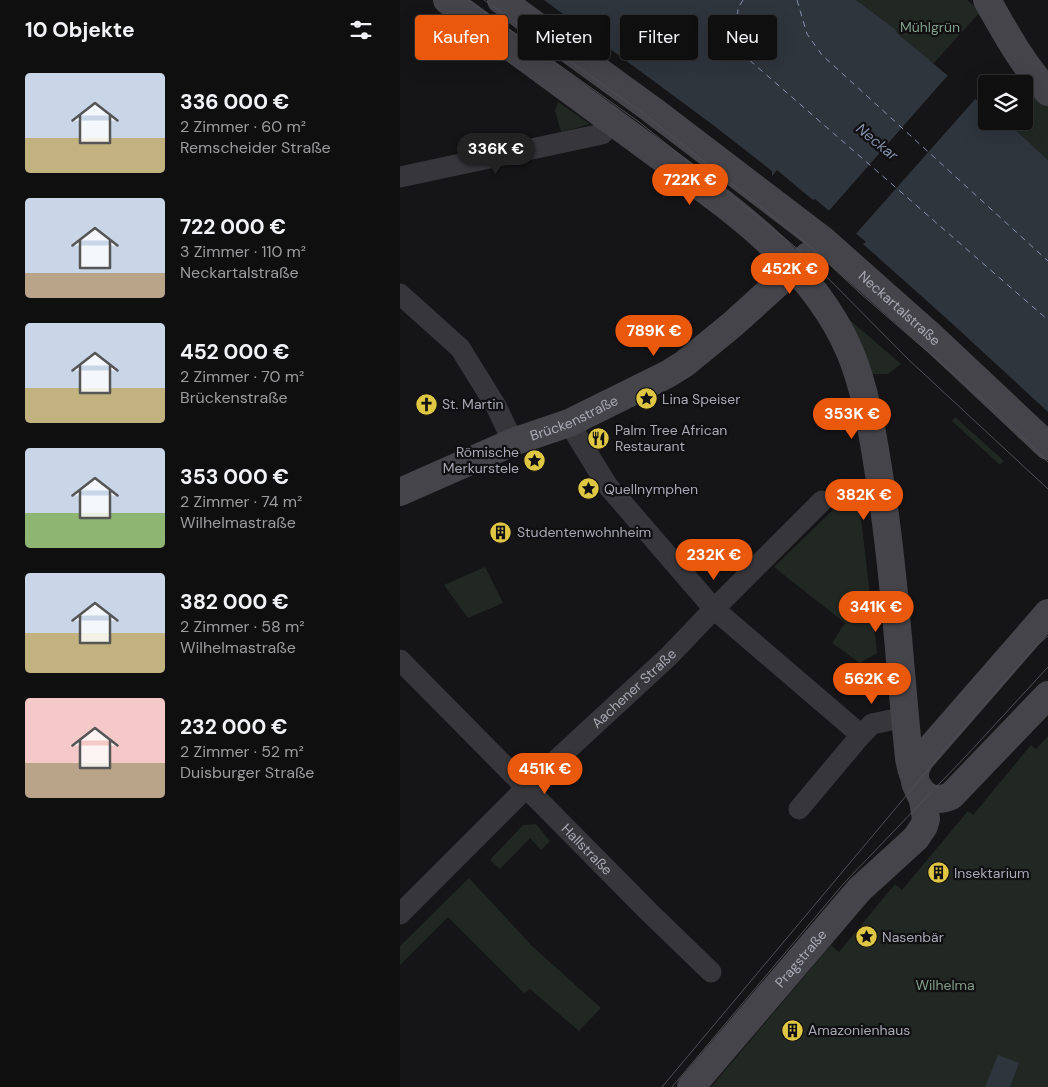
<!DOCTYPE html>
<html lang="de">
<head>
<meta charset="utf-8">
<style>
  body { margin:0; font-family:"DM Sans",sans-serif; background:#191819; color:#f1f3f6; height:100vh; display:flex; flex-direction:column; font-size:19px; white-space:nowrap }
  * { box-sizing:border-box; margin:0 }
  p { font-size:16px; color:#9c9c9f }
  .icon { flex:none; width:28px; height:28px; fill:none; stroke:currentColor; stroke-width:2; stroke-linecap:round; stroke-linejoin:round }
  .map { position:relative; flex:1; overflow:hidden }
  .details { display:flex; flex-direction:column; background:#100f10; width:400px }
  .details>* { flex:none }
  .guide { position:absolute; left:15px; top:15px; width:475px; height:45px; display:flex; gap:10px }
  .buttons { position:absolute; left:578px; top:75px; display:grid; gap:10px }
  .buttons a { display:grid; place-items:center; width:55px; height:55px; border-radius:5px; background:#100f10; box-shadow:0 5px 20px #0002,0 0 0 1px #302f30; font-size:25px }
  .price { position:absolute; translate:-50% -42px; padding:0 11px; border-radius:18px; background:#ea580c; color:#fff; font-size:16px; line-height:32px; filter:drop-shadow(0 1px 2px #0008) }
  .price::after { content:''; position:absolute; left:50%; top:30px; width:15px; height:11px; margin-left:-8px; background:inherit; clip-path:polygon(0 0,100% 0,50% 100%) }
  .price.active { background:#222; color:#fff }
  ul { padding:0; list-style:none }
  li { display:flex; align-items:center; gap:15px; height:125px; padding:0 25px }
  li span { display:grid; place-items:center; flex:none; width:140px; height:100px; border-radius:5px; color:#555 }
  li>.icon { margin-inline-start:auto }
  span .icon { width:60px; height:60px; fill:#fffc; stroke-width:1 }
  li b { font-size:21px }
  h2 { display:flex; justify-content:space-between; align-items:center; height:60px; padding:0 25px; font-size:21px }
  .chip { padding:0 18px; border-radius:5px; background:#100f10; box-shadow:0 5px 20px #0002,0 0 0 1px #302f30; font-size:18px; line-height:45px }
  .chip.active { background:#ea580c; color:#fff }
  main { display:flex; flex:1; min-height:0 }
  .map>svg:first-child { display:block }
</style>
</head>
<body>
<main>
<section class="details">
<h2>10 Objekte<svg class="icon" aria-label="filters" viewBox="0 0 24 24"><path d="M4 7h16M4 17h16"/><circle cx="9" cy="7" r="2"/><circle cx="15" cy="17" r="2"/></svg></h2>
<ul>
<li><span style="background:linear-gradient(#c9d6e8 65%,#c2b280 0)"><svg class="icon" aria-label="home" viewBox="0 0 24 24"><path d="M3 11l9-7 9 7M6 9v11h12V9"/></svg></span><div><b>336 000 €</b><p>2 Zimmer · 60 m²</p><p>Remscheider Straße</p></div></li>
<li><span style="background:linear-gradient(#c9d6e8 75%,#b9a48a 0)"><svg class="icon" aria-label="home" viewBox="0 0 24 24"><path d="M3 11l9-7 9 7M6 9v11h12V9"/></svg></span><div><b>722 000 €</b><p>3 Zimmer · 110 m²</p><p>Neckartalstraße</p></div></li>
<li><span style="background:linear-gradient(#c9d6e8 65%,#c2b280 0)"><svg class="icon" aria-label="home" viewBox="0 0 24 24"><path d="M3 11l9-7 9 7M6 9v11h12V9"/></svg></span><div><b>452 000 €</b><p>2 Zimmer · 70 m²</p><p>Brückenstraße</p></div></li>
<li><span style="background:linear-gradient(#c9d6e8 65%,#8fb573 0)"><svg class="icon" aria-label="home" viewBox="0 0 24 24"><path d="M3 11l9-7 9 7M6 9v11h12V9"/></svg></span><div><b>353 000 €</b><p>2 Zimmer · 74 m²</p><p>Wilhelmastraße</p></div></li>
<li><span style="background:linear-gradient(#c9d6e8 60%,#c2b280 0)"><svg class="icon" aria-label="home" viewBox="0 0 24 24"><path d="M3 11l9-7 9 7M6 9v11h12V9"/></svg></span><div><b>382 000 €</b><p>2 Zimmer · 58 m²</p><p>Wilhelmastraße</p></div></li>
<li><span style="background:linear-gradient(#f6c9c9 65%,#b9a48a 0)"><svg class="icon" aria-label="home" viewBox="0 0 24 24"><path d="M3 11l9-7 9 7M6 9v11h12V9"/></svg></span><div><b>232 000 €</b><p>2 Zimmer · 52 m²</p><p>Duisburger Straße</p></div></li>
</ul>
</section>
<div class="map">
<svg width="648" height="1087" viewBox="0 0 648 1087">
  <rect width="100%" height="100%" fill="#151416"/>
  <g fill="#212823">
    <polygon points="456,0 567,0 581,11 533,64 497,33 495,29"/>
    <polygon points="624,76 648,104 648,160 606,121 624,121 624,84 608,84"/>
    <polygon points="158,102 190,124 161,132 155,111"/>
    <polygon points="444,315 501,364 488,374 469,374"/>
    <polygon points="555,417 604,461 600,465 552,421"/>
    <polygon points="459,502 477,653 460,663 432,643 445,623 374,567 434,509"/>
    <polygon points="85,567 103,603 68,618 44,585"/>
    <polygon points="648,736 648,1087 311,1087 431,945 439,952 495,884 502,890 568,811 573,815 631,745 636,749"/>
    <polygon points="136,824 150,841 141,850 130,838 100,869 90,860 123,825"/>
    <polygon points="69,878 133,947 201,1008 179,1031 130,989 124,993 48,917 0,965 0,946"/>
  </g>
  <g fill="#2f353d">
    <polygon points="144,0 456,0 495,29 497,33 585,107 586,105 586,121 606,121 648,160 648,412 546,318 463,244 466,242 415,199 413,200 377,170 372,176 372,171 313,125"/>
    <polygon points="598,1055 619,1063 610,1087 585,1087"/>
  </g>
  <polygon fill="#151416" points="549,74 577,97 454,236 427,213"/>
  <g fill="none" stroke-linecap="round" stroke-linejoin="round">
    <g stroke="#8291ac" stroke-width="1" stroke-dasharray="6 5" stroke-linecap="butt">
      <polyline points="343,0 338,8 336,38 347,58 648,320"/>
      <polyline points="397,0 407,34 422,55 648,261"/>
    </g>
    <g stroke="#36363b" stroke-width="21">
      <polyline points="0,177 202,134 212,121"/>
      <polyline points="0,294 60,348 96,406 113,442"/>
      <polyline points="169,423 207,485 314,609 461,735"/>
      <path id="s1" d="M0,660l248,251 63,61"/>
      <polyline points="399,809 461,735 472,724 505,717"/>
      <path id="s2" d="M0,914l126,-126 143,-132 45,-47 108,-108"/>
    </g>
    <g stroke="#44444a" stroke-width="28">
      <path d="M47,0c63,46 126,93 189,139 80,60 173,117 214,213 15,36 22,78 28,116 16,96 21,193 31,290 4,23 13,50 42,38l97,-101"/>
      <path id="s3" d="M101,0l150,109 173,132 107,95 117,110"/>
      <path d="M587,0c18,32 36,65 61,92"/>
      <path id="s4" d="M0,492l113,-50 56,-19 99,-49 16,-10 49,-40 75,-68"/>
      <polyline points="515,782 515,770 520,760 648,613"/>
      <path id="s5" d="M291,1087l168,-197 57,-52 8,-12 2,-7 -3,-19 -7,-15"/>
    </g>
    <g stroke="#4f4f55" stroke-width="1">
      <polyline points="68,0 239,122 382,236 407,257 509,360 648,489"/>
      <polyline points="84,0 244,114 389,229 414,250 461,294 588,404 648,462"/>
      <polyline points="262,1087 542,753 635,647 648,636"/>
      <polyline points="272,1087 445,882 566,756 648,667"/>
    </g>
  </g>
  <defs>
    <symbol id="sight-disc" viewBox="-11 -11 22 22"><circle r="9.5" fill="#dfc744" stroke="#100f11"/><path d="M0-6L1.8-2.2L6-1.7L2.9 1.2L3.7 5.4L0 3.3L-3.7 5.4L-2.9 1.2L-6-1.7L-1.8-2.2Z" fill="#111"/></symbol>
    <symbol id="church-disc" viewBox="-11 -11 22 22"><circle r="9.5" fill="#dfc744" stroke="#100f11"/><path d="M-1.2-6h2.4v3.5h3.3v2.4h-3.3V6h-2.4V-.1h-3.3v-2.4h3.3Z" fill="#111"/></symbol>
    <symbol id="restaurant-disc" viewBox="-11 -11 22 22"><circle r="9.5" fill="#dfc744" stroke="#100f11"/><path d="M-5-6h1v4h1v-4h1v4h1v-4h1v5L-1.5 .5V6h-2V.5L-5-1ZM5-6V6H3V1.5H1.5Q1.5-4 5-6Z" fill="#111"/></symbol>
    <symbol id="building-disc" viewBox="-11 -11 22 22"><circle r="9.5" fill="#dfc744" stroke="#100f11"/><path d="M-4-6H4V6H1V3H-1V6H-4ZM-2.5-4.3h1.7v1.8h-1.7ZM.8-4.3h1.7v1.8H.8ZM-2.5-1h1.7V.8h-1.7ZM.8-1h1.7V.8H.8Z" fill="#111"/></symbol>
  </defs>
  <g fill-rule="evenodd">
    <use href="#sight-disc" x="234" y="386" width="25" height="25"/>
    <use href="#church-disc" x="14" y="392" width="25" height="25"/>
    <use href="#restaurant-disc" x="186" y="426" width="25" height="25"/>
    <use href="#sight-disc" x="122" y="448" width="25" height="25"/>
    <use href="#sight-disc" x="176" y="476" width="25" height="25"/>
    <use href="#building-disc" x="88" y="520" width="25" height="25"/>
    <use href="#building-disc" x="526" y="860" width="25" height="25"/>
    <use href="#sight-disc" x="454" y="924" width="25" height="25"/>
    <use href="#building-disc" x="380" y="1018" width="25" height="25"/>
  </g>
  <g text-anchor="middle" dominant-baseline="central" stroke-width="4.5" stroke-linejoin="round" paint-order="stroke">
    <g font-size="14" fill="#819e88" stroke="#100f11">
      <text x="530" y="27">Mühlgrün</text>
      <text x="545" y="985">Wilhelma</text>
    </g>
    <g font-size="14" fill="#a8a9b5" stroke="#100f11">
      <text stroke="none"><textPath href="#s3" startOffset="504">Neckartalstraße</textPath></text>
      <text stroke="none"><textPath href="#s4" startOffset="189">Brückenstraße</textPath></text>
      <text stroke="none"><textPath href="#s2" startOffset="325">Aachener Straße</textPath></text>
      <text stroke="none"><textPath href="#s1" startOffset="266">Hallstraße</textPath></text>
      <text stroke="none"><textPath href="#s5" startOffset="169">Pragstraße</textPath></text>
    </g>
    <g font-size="14" fill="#a8a9b5" stroke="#100f11" text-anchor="start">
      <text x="262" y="399">Lina Speiser</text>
      <text x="42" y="404">St. Martin</text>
      <text x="215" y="430">Palm Tree African<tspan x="215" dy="16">Restaurant</tspan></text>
      <text x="119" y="452" text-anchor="end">Römische<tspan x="119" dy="16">Merkurstele</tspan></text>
      <text x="204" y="489">Quellnymphen</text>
      <text x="117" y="532">Studentenwohnheim</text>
      <text x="554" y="873">Insektarium</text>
      <text x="482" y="937">Nasenbär</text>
      <text x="408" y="1030">Amazonienhaus</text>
    </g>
    <g font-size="15" font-style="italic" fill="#8291ac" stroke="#100f11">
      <text transform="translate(477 142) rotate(39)">Neckar</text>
    </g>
  </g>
</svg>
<div class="buttons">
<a><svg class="icon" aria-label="layers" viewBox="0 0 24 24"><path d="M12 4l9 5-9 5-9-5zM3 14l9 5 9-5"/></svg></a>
</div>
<b class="price active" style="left:96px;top:175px">336K €</b>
<b class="price" style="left:290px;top:206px">722K €</b>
<b class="price" style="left:390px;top:295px">452K €</b>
<b class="price" style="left:254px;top:357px">789K €</b>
<b class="price" style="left:452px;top:440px">353K €</b>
<b class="price" style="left:464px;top:521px">382K €</b>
<b class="price" style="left:314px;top:581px">232K €</b>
<b class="price" style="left:476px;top:633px">341K €</b>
<b class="price" style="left:472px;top:705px">562K €</b>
<b class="price" style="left:145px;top:795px">451K €</b>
<div class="guide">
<a class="chip active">Kaufen</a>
<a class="chip">Mieten</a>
<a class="chip">Filter</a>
<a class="chip">Neu</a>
</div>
</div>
</main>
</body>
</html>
